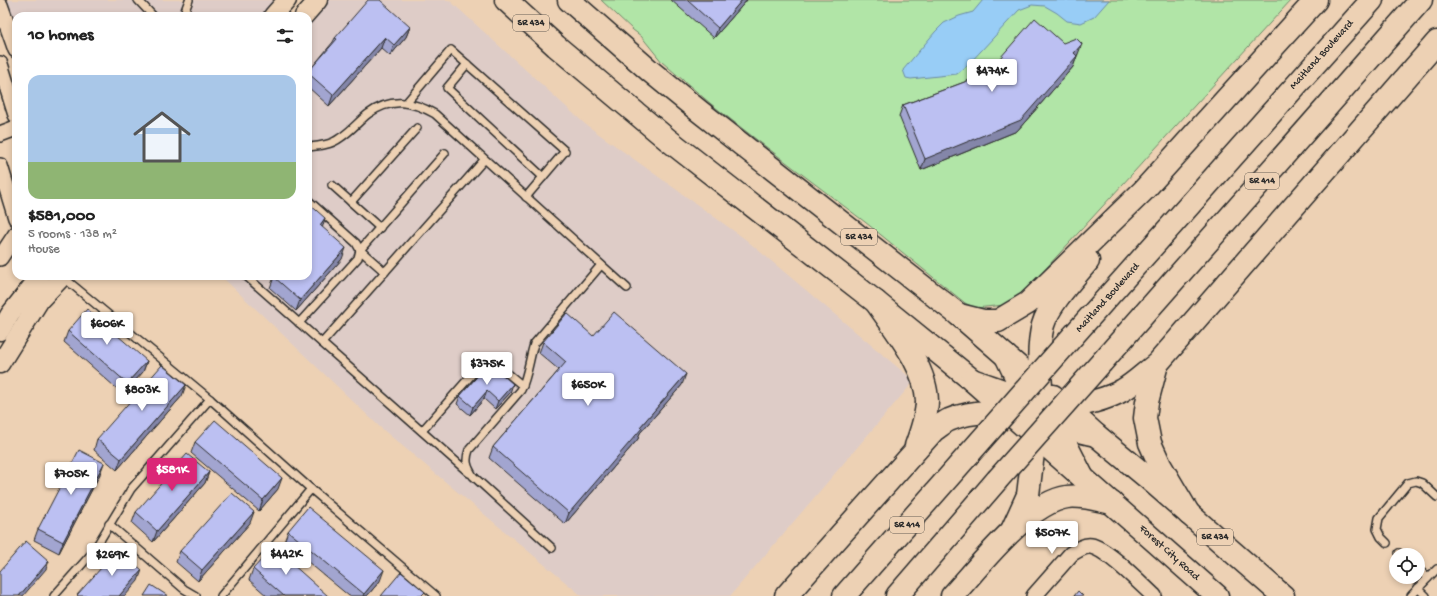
<!DOCTYPE html>
<html lang="en">
<head>
<meta charset="utf-8">
<style>
  body { margin:0; font-family:"Gochi Hand",sans-serif; background:#f6f6f6; color:#222; height:100vh; display:flex; flex-direction:column; font-size:15px; white-space:nowrap }
  * { box-sizing:border-box; margin:0 }
  p { font-size:13px; color:#767676 }
  .icon { flex:none; width:22px; height:22px; fill:none; stroke:currentColor; stroke-width:2; stroke-linecap:round; stroke-linejoin:round }
  .map { position:relative; flex:1; overflow:hidden }
  .drawer { position:absolute; left:12px; top:12px; width:300px; height:268px; display:flex; flex-direction:column; background:#fff; border-radius:12px; box-shadow:0 2px 6px #0003 }
  .drawer>* { flex:none }
  .buttons { position:absolute; left:1389px; top:548px; display:grid; gap:8px }
  .buttons a { display:grid; place-items:center; width:36px; height:36px; border-radius:50%; background:#fff; box-shadow:0 2px 6px #0003; font-size:20px }
  .price { position:absolute; translate:-50% -34px; padding:0 9px; border-radius:4px; background:#fff; color:#222; font-size:13px; line-height:26px; filter:drop-shadow(0 1px 2px #0008) }
  .price::after { content:''; position:absolute; left:50%; top:24px; width:12px; height:9px; margin-left:-6px; background:inherit; clip-path:polygon(0 0,100% 0,50% 100%) }
  .price.on { background:#db2777; color:#fff }
  ul { padding:0; list-style:none }
  li { display:grid; align-content:center; gap:8px; height:212px; padding:0 16px }
  li span { display:grid; place-items:center; height:124px; border-radius:12px; color:#555 }
  li>.icon { margin-inline-start:auto }
  span .icon { width:72px; height:72px; fill:#fffc; stroke-width:1 }
  li b { font-size:17px }
  h2 { display:flex; justify-content:space-between; align-items:center; height:48px; padding:0 16px; font-size:17px }
  .map>svg:first-child { display:block }
</style>
</head>
<body>
<div class="map">
<svg width="1437" height="596" viewBox="0 0 1437 596">
  <rect width="100%" height="100%" fill="#edd1b4"/>
  <filter id="ink" filterUnits="userSpaceOnUse"><feTurbulence type="fractalNoise" baseFrequency=".025" numOctaves="2"/><feDisplacementMap in="SourceGraphic" scale="8" xChannelSelector="R" yChannelSelector="G"/><feConvolveMatrix kernelMatrix="1 2 1 2 8 2 1 2 1" color-interpolation-filters="sRGB"/></filter>
  <g filter="url(#ink)">
    <g fill="#deccc7">
      <polygon points="5,0 278,0 263,16 16,16 16,31"/>
      <polygon points="328,0 449,0 585,124 745,239 914,381 730,596 582,596 381,428 221,276 308,276 308,23"/>
    </g>
    <polygon fill="#b1e5a7" stroke="#6e8869" points="601,0 1291,0 1038,277 1017,298 1005,305 975,308 965,303 865,222 757,140 711,104 662,62 641,36 633,30"/>
    <polygon fill="#98cdf6" stroke="#6c8ca5" points="983,0 1109,0 1094,17 1081,23 1067,21 1057,13 1045,6 1032,5 1019,10 968,65 957,74 911,79 906,78 903,70 935,32 944,23 959,16 973,12"/>
    <g fill="none" stroke-linecap="round" stroke-linejoin="round">
      <defs>
        <g id="service">
          <polyline points="138,0 153,16"/>
          <polyline points="183,16 189,0"/>
          <polyline points="467,64 447,88 543,177"/>
          <polyline points="406,103 451,50 565,151 526,197"/>
          <path d="M308,147c11,-1 23,-2 32,-9 11,-7 19,-17 28,-24 23,-17 44,-13 67,0l192,174"/>
          <polyline points="332,185 380,228"/>
          <polyline points="351,202 417,128"/>
          <polyline points="385,272 360,250 445,153"/>
          <polyline points="246,276 469,473"/>
          <polyline points="63,277 210,399 311,489 436,596"/>
          <polyline points="299,323 358,258 360,250 356,243 308,200"/>
          <polyline points="322,343 484,160"/>
          <polyline points="422,431 483,362 488,360 494,362 523,386"/>
          <polyline points="109,524 184,589 196,596"/>
          <polyline points="1387,543 1381,537 1377,529 1379,518 1408,483 1416,481 1422,483 1437,497"/>
          <path d="M552,548l-79,-72c-6,-10 -8,-15 -4,-26l52,-60c7,-15 8,-30 13,-46l67,-79"/>
          <polyline points="1399,553 1401,555"/>
          <polyline points="1428,578 1437,569"/>
          <polyline points="1418,588 1426,596"/>
          <polyline points="54,596 93,552 131,489 210,399"/>
          <polyline points="221,596 311,489"/>
          <polyline points="1411,596 1428,578 1418,569"/>
        </g>
        <g id="minor">
          <polyline points="0,5 16,50"/>
          <polyline points="0,64 16,115"/>
          <polyline points="0,134 16,128"/>
          <polyline points="0,166 16,218"/>
          <polyline points="0,258 16,234"/>
          <path d="M1034,596l37,-42c6,-4 13,-9 20,-8 15,2 51,39 63,50"/>
        </g>
        <g id="tertiary">
          <polyline points="273,16 287,0"/>
          <polyline points="304,16 318,0"/>
          <polyline points="0,331 10,314 40,276"/>
          <polyline points="0,364 40,300 63,276"/>
        </g>
        <g id="primary">
          <polyline points="506,0 556,46 667,139 876,302 972,380 1217,596"/>
          <polyline points="569,0 650,71 699,111 959,315 1021,369"/>
          <polyline points="1053,396 1096,435 1148,478 1283,596"/>
        </g>
        <g id="motorway">
          <path d="M876,302c19,28 50,64 51,99 0,15 -6,31 -11,45"/>
          <polyline points="959,315 983,321 998,321 1028,303 1143,191 1316,0"/>
          <polyline points="1073,336 1372,0"/>
          <polyline points="1006,356 1026,398 1032,418 1035,436 1028,495 1013,528"/>
          <polyline points="1102,362 1421,0"/>
          <polyline points="1157,364 1147,402 1145,418 1150,443 1160,465 1189,514"/>
          <path d="M972,380c27,9 65,25 92,26 15,1 46,-8 59,-16 12,-7 23,-18 34,-26l280,-322"/>
          <path d="M1041,386c-2,-19 -3,-42 2,-61 6,-21 31,-47 45,-64"/>
          <polyline points="1052,417 1082,476"/>
          <path d="M786,596l148,-166c5,-3 10,-8 15,-10 48,-21 101,6 147,15"/>
          <polyline points="844,596 969,454"/>
          <polyline points="897,596 997,480"/>
          <path d="M952,596c27,-29 75,-93 115,-99 15,-2 31,3 45,6"/>
        </g>
      </defs>
      <use href="#service" stroke="#2b2b2b" stroke-width="10"/>
      <use href="#minor" stroke="#2b2b2b" stroke-width="18"/>
      <use href="#tertiary" stroke="#2b2b2b" stroke-width="21"/>
      <use href="#primary" stroke="#2b2b2b" stroke-width="25"/>
      <use href="#motorway" stroke="#2b2b2b" stroke-width="25"/>
      <use href="#service" stroke="#edd1b4" stroke-width="7"/>
      <use href="#minor" stroke="#edd1b4" stroke-width="15"/>
      <use href="#tertiary" stroke="#edd1b4" stroke-width="18"/>
      <use href="#primary" stroke="#edd1b4" stroke-width="22"/>
      <use href="#motorway" stroke="#edd1b4" stroke-width="22"/>
      <defs>
        <g id="motorway-bridge">
          <polyline points="969,454 1073,336"/>
          <polyline points="997,480 1102,362"/>
        </g>
      </defs>
      <use href="#motorway-bridge" stroke="#2b2b2b" stroke-width="25" stroke-linecap="butt"/>
      <use href="#motorway-bridge" stroke="#edd1b4" stroke-width="22"/>
    </g>
    <g fill="#a2a5d0" stroke="#2b2b2b">
      <polygon points="671,0 747,0 714,38"/>
      <polygon points="410,27 406,37 390,56 381,48 329,106 308,87 308,72 333,42 335,38"/>
      <polygon points="1063,43 1078,54 1077,56 1073,67 1017,131 921,170 899,116 903,105 986,74"/>
      <polygon points="322,227 342,259 296,311 270,288 274,277"/>
      <polygon points="68,331 147,361 143,372 123,394 64,342"/>
      <polygon points="593,336 682,385 640,433 638,439 565,524 489,458 493,447 559,370 539,353 543,342"/>
      <polygon points="489,363 510,393 495,409 484,399 470,415 457,404 460,396"/>
      <polygon points="182,396 117,470 94,450 97,439"/>
      <polygon points="195,442 278,489 259,511 191,453"/>
      <polygon points="209,472 205,483 153,542 132,523 136,512"/>
      <polygon points="100,474 59,553 34,540 38,529"/>
      <polygon points="250,523 198,581 176,562 180,551"/>
      <polygon points="288,531 380,581 367,596 349,596 284,542"/>
      <polygon points="253,569 328,596 267,596 249,580"/>
    </g>
    <g fill="#8486a9" stroke="#2b2b2b">
      <polygon points="742,0 747,0 714,38 718,28"/>
      <polygon points="410,27 406,37 390,56 394,45"/>
      <polygon points="385,37 381,48 329,106 333,95"/>
      <polygon points="1082,44 1078,54 1070,64 1074,53"/>
      <polygon points="1077,56 1073,67 1017,131 921,170 925,159"/>
      <polygon points="325,218 322,229 320,225"/>
      <polygon points="346,248 342,259 296,311 300,300"/>
      <polygon points="147,361 143,372 123,394 127,383"/>
      <polygon points="686,374 682,385 640,433 638,439 565,524 569,513 640,427"/>
      <polygon points="513,384 510,393 495,409 498,401"/>
      <polygon points="186,385 182,396 117,470 121,459"/>
      <polygon points="487,391 484,399 470,415 473,407"/>
      <polygon points="104,463 100,474 59,553 63,542"/>
      <polygon points="209,472 205,483 153,542 157,531"/>
      <polygon points="282,478 278,489 259,511 263,500"/>
      <polygon points="254,512 250,523 198,581 202,570"/>
      <polygon points="49,561 46,569 23,596 19,596"/>
      <polygon points="142,570 138,581 125,596 119,596"/>
      <polygon points="384,570 380,581 367,596 363,596 364,594"/>
    </g>
    <g fill="#bcc0f2" stroke="#2b2b2b">
      <polygon points="368,0 380,0 410,27 394,45 385,37 333,95 308,73 308,72 337,39 335,38"/>
      <polygon points="687,0 742,0 718,28"/>
      <polygon points="1035,18 1063,43 1076,38 1082,44 1074,53 1077,56 1021,120 925,159 903,105 986,74"/>
      <polygon points="308,203 325,218 320,225 346,248 300,300 274,277 275,276 308,276"/>
      <polygon points="87,309 147,361 127,383 68,331"/>
      <polygon points="614,312 686,374 640,427 642,428 569,513 493,447 566,362 543,342 567,313 593,336"/>
      <polygon points="489,363 513,384 498,401 487,391 473,407 460,396"/>
      <polygon points="162,365 186,385 121,459 97,439"/>
      <polygon points="215,420 282,478 263,500 195,442"/>
      <polygon points="79,450 104,463 63,542 38,529"/>
      <polygon points="187,454 209,472 157,531 136,512"/>
      <polygon points="232,493 254,512 202,570 180,551"/>
      <polygon points="308,507 384,570 364,594 288,531"/>
      <polygon points="26,541 49,561 19,596 0,596 0,571"/>
      <polygon points="273,547 328,596 284,596 253,569"/>
      <polygon points="118,549 142,570 119,596 78,596 77,595"/>
      <polygon points="401,572 425,592 421,596 381,596"/>
      <polygon points="151,585 168,596 144,596"/>
      <polygon points="1078,591 1083,596 1074,596"/>
    </g>
  </g>
  <g text-anchor="middle" dominant-baseline="central" stroke-width="4" stroke-linejoin="round" paint-order="stroke">
    <g fill="#edd1b4" stroke="#655d54" stroke-width="1">
      <rect x="513" y="15" width="36" height="16" rx="3"/>
      <rect x="1245" y="173" width="34" height="16" rx="3"/>
      <rect x="841" y="229" width="36" height="16" rx="3"/>
      <rect x="890" y="517" width="34" height="16" rx="3"/>
      <rect x="1197" y="529" width="36" height="16" rx="3"/>
    </g>
    <g font-size="10" font-weight="bold" fill="#2b2b2b">
      <text x="531" y="23">SR 434</text>
      <text x="1262" y="181">SR 414</text>
      <text x="859" y="237">SR 434</text>
      <text x="907" y="525">SR 414</text>
      <text x="1215" y="537">SR 434</text>
    </g>
    <g font-size="11" fill="#2b2b2b" stroke="#edd1b4">
      <text transform="translate(1322 55) rotate(-48)">Maitland Boulevard</text>
      <text transform="translate(1108 298) rotate(-48)">Maitland Boulevard</text>
      <text transform="translate(1169 553) rotate(42)">Forest City Road</text>
    </g>
  </g>
</svg>
<div class="buttons">
<a><svg class="icon" aria-label="locate" viewBox="0 0 24 24"><circle cx="12" cy="12" r="6"/><path d="M12 2v4M12 18v4M2 12h4M18 12h4"/></svg></a>
</div>
<b class="price" style="left:992px;top:93px">$474K</b>
<b class="price" style="left:107px;top:346px">$606K</b>
<b class="price" style="left:487px;top:386px">$375K</b>
<b class="price" style="left:588px;top:407px">$650K</b>
<b class="price" style="left:142px;top:412px">$803K</b>
<b class="price on" style="left:172px;top:492px">$581K</b>
<b class="price" style="left:71px;top:496px">$705K</b>
<b class="price" style="left:1052px;top:555px">$507K</b>
<b class="price" style="left:286px;top:576px">$442K</b>
<b class="price" style="left:112px;top:577px">$269K</b>
<section class="drawer">
<h2>10 homes<svg class="icon" aria-label="filters" viewBox="0 0 24 24"><path d="M4 7h16M4 17h16"/><circle cx="9" cy="7" r="2"/><circle cx="15" cy="17" r="2"/></svg></h2>
<ul>
<li><span style="background:linear-gradient(#a9c7e8 70%,#8fb573 0)"><svg class="icon" aria-label="home" viewBox="0 0 24 24"><path d="M3 11l9-7 9 7M6 9v11h12V9"/></svg></span><div><b>$581,000</b><p>5 rooms · 138 m²</p><p>House</p></div></li>
</ul>
</section>
</div>
</body>
</html>
